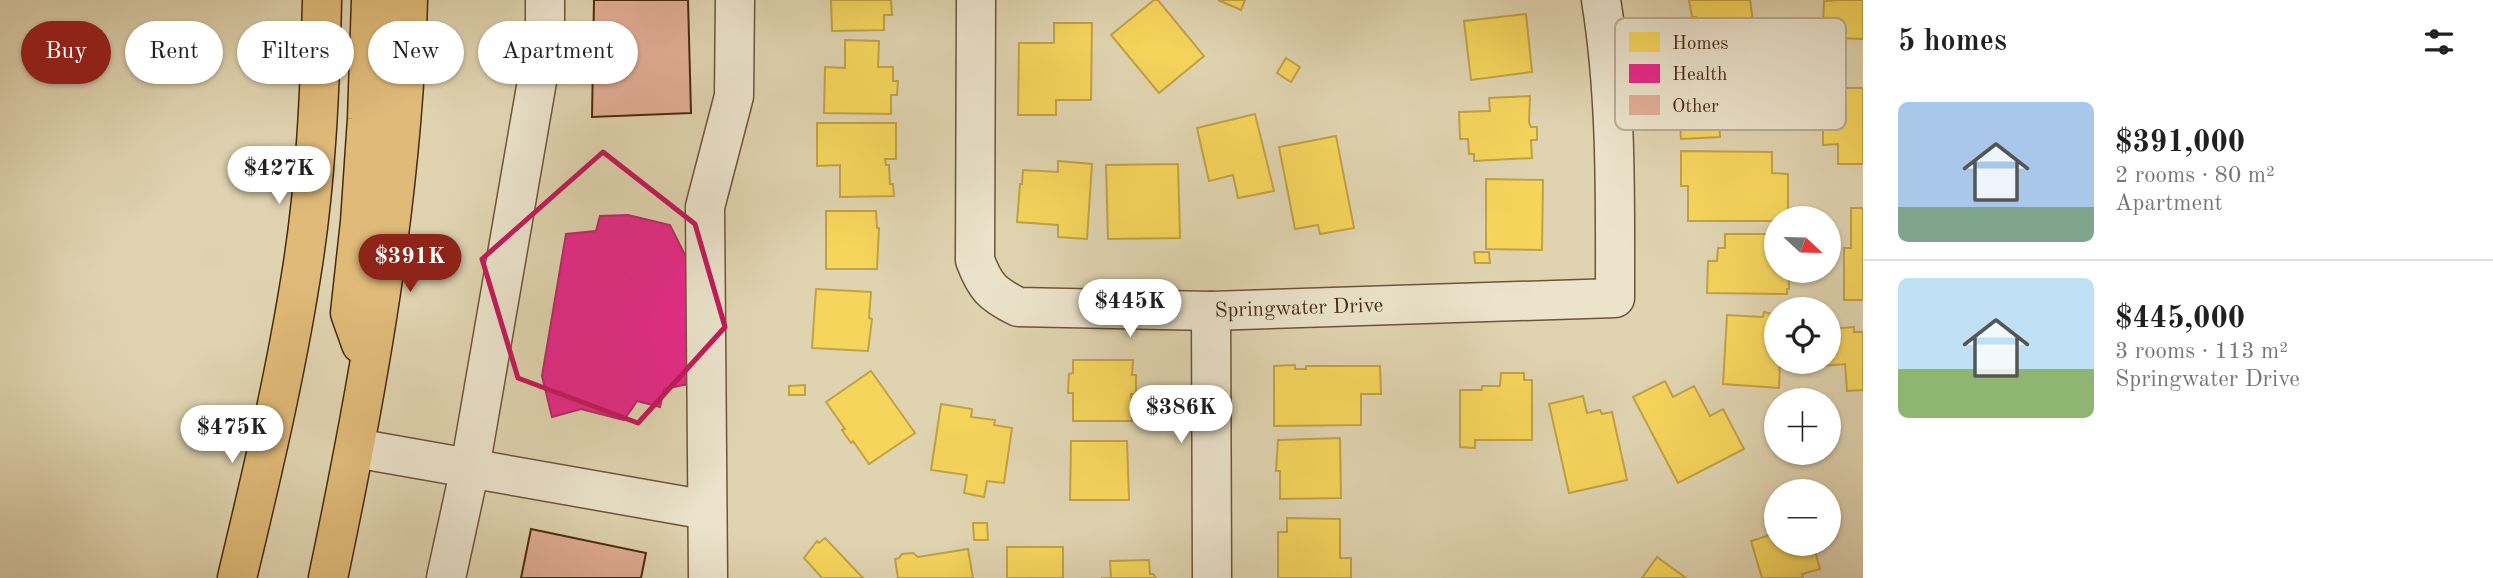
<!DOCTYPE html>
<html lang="en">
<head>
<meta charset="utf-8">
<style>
  body { margin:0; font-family:"Old Standard TT",serif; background:#f2f2f2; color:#202124; height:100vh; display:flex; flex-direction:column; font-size:26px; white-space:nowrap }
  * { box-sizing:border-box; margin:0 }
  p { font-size:23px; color:#757577 }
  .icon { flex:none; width:38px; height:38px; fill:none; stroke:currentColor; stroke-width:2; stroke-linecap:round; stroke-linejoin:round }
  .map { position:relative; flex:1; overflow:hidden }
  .panel { display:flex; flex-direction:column; background:#fff; width:630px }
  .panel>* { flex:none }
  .top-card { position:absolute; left:21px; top:21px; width:665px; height:63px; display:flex; gap:14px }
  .needle { width:46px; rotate:112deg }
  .controls { position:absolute; left:1764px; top:206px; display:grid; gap:14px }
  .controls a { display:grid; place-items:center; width:77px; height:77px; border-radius:50%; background:#fff; box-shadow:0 2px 5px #0004; font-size:35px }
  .price { position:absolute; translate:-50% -60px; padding:0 16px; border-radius:24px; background:#fff; color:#222; font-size:23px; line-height:46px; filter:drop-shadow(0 2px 4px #0008) }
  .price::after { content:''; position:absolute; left:50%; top:42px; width:21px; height:16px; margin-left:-10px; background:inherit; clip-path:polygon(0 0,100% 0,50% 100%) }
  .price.current { background:#8f2418; color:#fff }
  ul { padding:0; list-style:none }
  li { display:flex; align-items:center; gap:21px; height:175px; padding:0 35px }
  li+li { border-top:2px solid #e0e0e0 }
  li span { display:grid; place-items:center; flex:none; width:196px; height:140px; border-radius:10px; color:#555 }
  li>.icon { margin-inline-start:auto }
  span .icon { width:84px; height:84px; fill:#fffc; stroke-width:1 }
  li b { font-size:30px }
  h2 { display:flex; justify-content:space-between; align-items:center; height:84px; padding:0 35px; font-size:30px }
  .chip { padding:0 24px; border-radius:32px; background:#fff; box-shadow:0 2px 5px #0004; font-size:24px; line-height:63px }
  .chip.current { background:#8f2418; color:#fff }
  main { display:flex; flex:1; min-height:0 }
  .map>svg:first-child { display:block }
</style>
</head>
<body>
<main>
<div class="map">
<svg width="1863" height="578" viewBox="0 0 1863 578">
  <rect width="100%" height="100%" fill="#e0d4b0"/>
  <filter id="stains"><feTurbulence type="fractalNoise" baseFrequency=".00286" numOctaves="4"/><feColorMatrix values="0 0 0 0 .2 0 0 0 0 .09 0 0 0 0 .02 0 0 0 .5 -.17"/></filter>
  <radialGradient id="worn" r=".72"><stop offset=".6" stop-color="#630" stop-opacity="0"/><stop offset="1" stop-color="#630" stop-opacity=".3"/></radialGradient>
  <g fill="#f6d55c" stroke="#c2a246" stroke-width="2">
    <polygon points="831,0 891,0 892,15 884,15 884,30 832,31"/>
    <polygon points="1154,0 1158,0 1204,56 1159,93 1111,35"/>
    <polygon points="1218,0 1245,0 1241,10"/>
    <polygon points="1689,0 1750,0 1756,42 1701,50 1696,17 1692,17"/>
    <polygon points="1838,0 1863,0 1863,39 1836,38 1836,26 1823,25 1824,1"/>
    <polygon points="1526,14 1532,72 1471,80 1464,21"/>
    <polygon points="1054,23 1092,23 1091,100 1056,100 1056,115 1018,115 1019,43 1054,43"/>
    <polygon points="845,40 879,41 878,67 893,67 893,81 898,81 897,95 891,95 891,114 824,113 825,67 845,68"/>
    <polygon points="1286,58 1300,67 1291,82 1277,73"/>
    <polygon points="1759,64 1761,112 1719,114 1720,137 1681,139 1679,107 1684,107 1682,68"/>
    <polygon points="1839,88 1863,88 1863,164 1838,164 1838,144 1823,145 1823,117 1838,116 1836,111"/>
    <polygon points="1530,96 1529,122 1531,127 1537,127 1537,140 1531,140 1532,158 1474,161 1474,154 1469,154 1468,139 1460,139 1459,112 1490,111 1489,98"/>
    <polygon points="1255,114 1274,191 1238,198 1233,175 1209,181 1197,128"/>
    <polygon points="817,123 896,123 896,159 885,159 886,165 889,165 890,184 893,184 894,196 840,197 840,165 817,166"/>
    <polygon points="1336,136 1354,228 1320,234 1318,225 1295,229 1279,147"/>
    <polygon points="1681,151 1772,152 1772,173 1788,174 1788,219 1776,219 1776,221 1688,221 1688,186 1681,186"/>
    <polygon points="1058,161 1092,164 1087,239 1058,237 1058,225 1017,222 1020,184 1022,184 1023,170 1058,172"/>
    <polygon points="1178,164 1180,238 1108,239 1106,165"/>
    <polygon points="1486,179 1543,180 1542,250 1486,249"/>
    <polygon points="1851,208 1863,208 1863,300 1844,300 1844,248 1851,248"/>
    <polygon points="826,211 876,211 877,228 879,228 877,269 826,269"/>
    <polygon points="1725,234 1774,234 1776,271 1789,271 1789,289 1787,289 1787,294 1707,293 1708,261 1717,261 1718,248 1725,248"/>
    <polygon points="1474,252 1489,252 1490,263 1475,263"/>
    <polygon points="816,289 871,292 869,318 872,319 868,351 812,348"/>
    <polygon points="1764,312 1776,315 1776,362 1780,362 1779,388 1723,384 1727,315 1763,317"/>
    <polygon points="1854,327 1854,332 1863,332 1863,390 1847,391 1845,364 1823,366 1823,362 1829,362 1829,329"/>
    <polygon points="1073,360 1133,360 1132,375 1136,375 1136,394 1131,394 1132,421 1073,421 1073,393 1068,393 1069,374 1073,373"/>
    <polygon points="1295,365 1295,369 1306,369 1306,366 1380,366 1381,394 1361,394 1361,425 1274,426 1274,366"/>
    <polygon points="871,371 915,433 869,464 853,441 851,443 842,430 845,429 826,402"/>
    <polygon points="1501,373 1524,373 1524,380 1532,380 1532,440 1475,440 1475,448 1460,447 1460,390 1482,390 1482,386 1500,386"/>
    <polygon points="1665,381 1673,397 1694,386 1710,416 1723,409 1744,449 1678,483 1633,397"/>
    <polygon points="805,385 805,395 789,395 789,386"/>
    <polygon points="1583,396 1587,413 1600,410 1602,414 1612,412 1627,480 1569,493 1549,404"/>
    <polygon points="941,404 972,409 971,417 995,420 994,425 1012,428 1004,483 987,481 984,497 964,493 967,475 931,470"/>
    <polygon points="1340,438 1341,498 1280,499 1280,471 1276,471 1278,440"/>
    <polygon points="1071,441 1127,441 1129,500 1070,500"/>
    <polygon points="1287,518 1340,519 1340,558 1351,558 1351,578 1278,578 1278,532 1287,532"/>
    <polygon points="973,523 987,523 988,540 974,540"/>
    <polygon points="1776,533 1776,544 1813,544 1820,569 1802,574 1803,578 1762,578 1751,541"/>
    <polygon points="825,538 863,578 822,578 804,558 817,541 819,543"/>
    <rect x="1007" y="547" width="56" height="31"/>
    <polygon points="968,549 973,578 898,578 895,559 899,558 902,554 913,553 918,557"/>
    <polygon points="1657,557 1686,578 1642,578"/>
    <polygon points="1149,560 1150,574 1153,574 1156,578 1101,578 1111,578 1110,561"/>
  </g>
  <polygon fill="#e7298a" stroke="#b82966" stroke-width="2" points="628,215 670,225 692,269 698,382 664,389 660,407 637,401 624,420 581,409 552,417 542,376 566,234 596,231 600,216"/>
  <g fill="#e1ad95" stroke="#492a11" stroke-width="2">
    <polygon points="594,0 688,0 691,113 592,117"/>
    <polygon points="531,529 646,553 641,578 521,578"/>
  </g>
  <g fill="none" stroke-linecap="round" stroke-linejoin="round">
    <defs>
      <g id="minor">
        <path id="s1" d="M976,0l-1,260c10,27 17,34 43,47l193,4 404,-13c0,-99 2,-200 -14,-298"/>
        <polyline points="1211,311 1212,578"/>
        <polyline points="355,448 707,510"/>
        <polyline points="446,578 470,468 545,35 545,0"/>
        <polyline points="708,578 705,207 734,96 735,0"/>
      </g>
      <g id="major">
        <polyline points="361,344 350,313 360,222 367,119 371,0"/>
        <path d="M237,578c24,-100 48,-201 64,-302 15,-91 19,-185 21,-276"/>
        <path d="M328,578c40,-190 75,-383 80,-578"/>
      </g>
    </defs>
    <use href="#minor" stroke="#6f5439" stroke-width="41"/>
    <use href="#major" stroke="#492a11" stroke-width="41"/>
    <use href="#minor" stroke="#ebe3cc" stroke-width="38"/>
    <use href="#major" stroke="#e0ba78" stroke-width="38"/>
  </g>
  <path fill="none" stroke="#c2185b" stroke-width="5" stroke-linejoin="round" d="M603,152l92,72 30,103 -87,96 -120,-45 -36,-119z"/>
  <g text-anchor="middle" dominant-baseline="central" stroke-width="7" stroke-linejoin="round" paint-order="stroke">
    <g font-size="21" fill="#492a11" stroke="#ebe3cc">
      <text stroke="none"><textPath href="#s1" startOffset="607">Springwater Drive</textPath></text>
    </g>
  </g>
  <rect x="1615" y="18" width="231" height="112" rx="10" fill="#ebe3cc" stroke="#baac94" stroke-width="2"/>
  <rect x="1629" y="32" width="31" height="20" fill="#f6d55c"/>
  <rect x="1629" y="64" width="31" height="19" fill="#e7298a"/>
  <rect x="1629" y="95" width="31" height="20" fill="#e1ad95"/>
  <g font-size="19" fill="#492a11">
    <text x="1672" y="49">Homes</text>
    <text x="1672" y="80">Health</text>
    <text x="1672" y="112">Other</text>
  </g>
  <rect width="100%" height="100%" filter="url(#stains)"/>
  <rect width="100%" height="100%" fill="url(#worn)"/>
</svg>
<div class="controls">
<a><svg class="needle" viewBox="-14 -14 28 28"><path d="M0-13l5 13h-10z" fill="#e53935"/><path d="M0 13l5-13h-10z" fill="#757577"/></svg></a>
<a><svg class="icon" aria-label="locate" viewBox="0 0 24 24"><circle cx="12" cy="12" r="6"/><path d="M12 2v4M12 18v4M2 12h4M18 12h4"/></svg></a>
<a>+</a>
<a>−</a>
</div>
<b class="price" style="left:279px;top:206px">$427K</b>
<b class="price current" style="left:410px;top:294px">$391K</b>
<b class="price" style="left:1130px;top:339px">$445K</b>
<b class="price" style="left:1181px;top:445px">$386K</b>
<b class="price" style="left:232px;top:465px">$475K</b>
<div class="top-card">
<a class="chip current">Buy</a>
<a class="chip">Rent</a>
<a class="chip">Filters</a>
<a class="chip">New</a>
<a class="chip">Apartment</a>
</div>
</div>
<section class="panel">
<h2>5 homes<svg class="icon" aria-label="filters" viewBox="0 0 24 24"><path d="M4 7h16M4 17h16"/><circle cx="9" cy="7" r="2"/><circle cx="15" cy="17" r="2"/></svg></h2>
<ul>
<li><span style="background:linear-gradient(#a9c7e8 75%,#7fa58c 0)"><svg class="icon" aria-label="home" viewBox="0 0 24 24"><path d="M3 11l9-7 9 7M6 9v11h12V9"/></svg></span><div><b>$391,000</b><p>2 rooms · 80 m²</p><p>Apartment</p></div></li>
<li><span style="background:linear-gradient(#bfe0f5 65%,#8fb573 0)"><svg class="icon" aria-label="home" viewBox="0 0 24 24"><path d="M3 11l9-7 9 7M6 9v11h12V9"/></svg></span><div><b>$445,000</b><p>3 rooms · 113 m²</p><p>Springwater Drive</p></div></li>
</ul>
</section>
</main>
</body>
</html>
